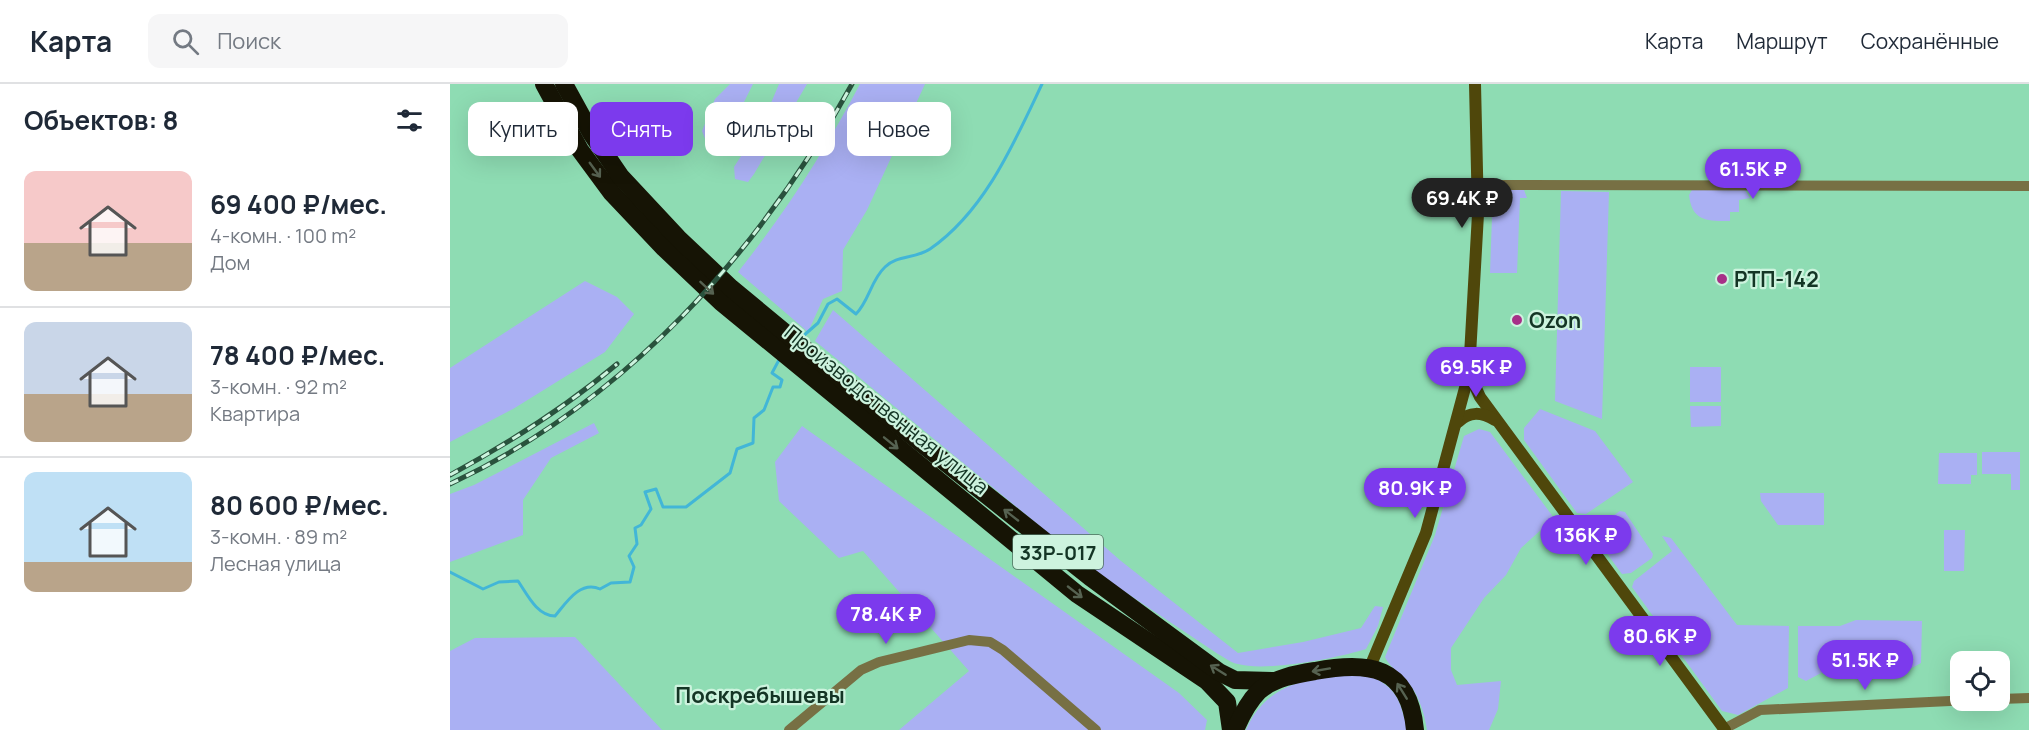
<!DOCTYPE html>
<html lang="ru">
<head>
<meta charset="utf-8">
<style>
  body { margin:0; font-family:Manrope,sans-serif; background:#f6f6f7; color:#1f2937; height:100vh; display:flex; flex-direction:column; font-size:22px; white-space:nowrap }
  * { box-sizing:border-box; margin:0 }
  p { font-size:20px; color:#747a83 }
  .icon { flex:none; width:33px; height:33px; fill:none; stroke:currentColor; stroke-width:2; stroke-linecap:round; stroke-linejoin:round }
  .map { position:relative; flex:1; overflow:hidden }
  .panel { display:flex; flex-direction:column; background:#fff; width:450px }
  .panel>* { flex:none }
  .top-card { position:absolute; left:18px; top:18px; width:570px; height:54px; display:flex; gap:12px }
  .tools { position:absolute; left:1500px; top:567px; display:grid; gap:12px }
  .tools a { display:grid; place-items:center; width:60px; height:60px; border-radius:12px; background:#fff; box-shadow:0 6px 24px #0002; font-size:30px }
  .price { position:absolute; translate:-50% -51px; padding:0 14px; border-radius:21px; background:#7c3aed; color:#fff; font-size:20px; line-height:39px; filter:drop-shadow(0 2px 3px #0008) }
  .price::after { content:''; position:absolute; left:50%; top:36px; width:18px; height:14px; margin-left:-9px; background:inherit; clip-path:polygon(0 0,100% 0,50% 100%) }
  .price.active { background:#222; color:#fff }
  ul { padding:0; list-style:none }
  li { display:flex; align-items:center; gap:18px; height:150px; padding:0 24px }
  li+li { border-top:2px solid #e0e1e3 }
  li span { display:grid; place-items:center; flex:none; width:168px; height:120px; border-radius:12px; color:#555 }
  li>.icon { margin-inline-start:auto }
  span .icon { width:72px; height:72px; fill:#fffc; stroke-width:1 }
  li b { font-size:26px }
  h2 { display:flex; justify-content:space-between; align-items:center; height:72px; padding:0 24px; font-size:26px }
  .pill { padding:0 21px; border-radius:12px; background:#fff; box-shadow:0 6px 24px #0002; font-size:21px; line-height:54px }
  .pill.active { background:#7c3aed; color:#fff }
  header { display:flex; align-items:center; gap:36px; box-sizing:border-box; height:84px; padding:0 30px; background:#fff; border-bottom:2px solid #e0e1e3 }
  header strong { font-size:28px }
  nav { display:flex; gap:33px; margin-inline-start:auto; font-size:21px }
  .search { width:420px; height:54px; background:#f6f6f7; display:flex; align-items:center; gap:15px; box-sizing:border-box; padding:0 21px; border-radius:12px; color:#747a83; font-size:22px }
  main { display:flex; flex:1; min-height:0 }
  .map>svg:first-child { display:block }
</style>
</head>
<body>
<header>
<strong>Карта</strong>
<div class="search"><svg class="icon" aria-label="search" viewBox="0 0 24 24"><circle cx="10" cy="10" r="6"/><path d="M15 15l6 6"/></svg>Поиск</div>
<nav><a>Карта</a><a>Маршрут</a><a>Сохранённые</a></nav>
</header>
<main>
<section class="panel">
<h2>Объектов: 8<svg class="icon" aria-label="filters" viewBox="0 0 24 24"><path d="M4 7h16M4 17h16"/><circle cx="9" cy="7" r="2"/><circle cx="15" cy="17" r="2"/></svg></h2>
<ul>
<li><span style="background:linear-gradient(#f6c9c9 60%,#b9a48a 0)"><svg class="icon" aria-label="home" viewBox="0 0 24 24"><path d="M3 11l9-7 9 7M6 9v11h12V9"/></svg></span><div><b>69 400 ₽/мес.</b><p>4-комн. · 100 m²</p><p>Дом</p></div></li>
<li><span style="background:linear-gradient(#c9d6e8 60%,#b9a48a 0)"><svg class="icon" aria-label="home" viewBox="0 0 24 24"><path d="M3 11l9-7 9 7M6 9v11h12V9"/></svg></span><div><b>78 400 ₽/мес.</b><p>3-комн. · 92 m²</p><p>Квартира</p></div></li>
<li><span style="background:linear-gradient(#bfe0f5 75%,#b9a48a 0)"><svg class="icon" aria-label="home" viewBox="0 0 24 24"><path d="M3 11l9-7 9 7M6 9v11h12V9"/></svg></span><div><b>80 600 ₽/мес.</b><p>3-комн. · 89 m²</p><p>Лесная улица</p></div></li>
</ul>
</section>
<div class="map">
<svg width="1579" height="646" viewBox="0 0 1579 646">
  <rect width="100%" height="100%" fill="#8edcb3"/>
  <g fill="#aab0f3">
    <polygon points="280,0 303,0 273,60 259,65 252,47 265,15"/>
    <polygon points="329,0 357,0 304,90 298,98 285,95 284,83 313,38"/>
    <path d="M410,0h65l-58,126 -24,40 -1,41 -19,8 -15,33 -70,-60c47,-59 87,-121 122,-188z"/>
    <polygon points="1043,105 1074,106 1077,114 1070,114 1067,189 1040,189"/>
    <path d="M1242,106h53l5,8 -11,2v12h-9v9c-22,0 -38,1 -41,-26z"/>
    <polygon points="1111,107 1159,108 1152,335 1105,317"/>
    <polygon points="135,197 167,213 184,230 155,268 63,325 0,358 0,284"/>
    <path d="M383,226l288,251 117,92 65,-11 58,-14 14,-22 8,1 -5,19 -12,23c-28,9 -100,23 -128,15 -7,-1 -14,-7 -20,-10l-120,-80 -283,-233z"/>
    <rect x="1240" y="283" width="31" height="35"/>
    <polygon points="1240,322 1271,322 1271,342 1241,343"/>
    <polygon points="1090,325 1145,347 1183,398 1136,430 1127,429 1074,356 1074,344"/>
    <polygon points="144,339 149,349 101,374 73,416 73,451 0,478 0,410 24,401"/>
    <polygon points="352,342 729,609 757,636 755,646 449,646 519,587 413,467 389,474 329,417 325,378"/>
    <path d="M1029,345l11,3 64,86 -33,30 -15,27 -22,23 -33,50v22l6,15 44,-4 -3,28 -9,21h-62c-3,-19 -9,-38 -23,-52 -7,-7 -15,-12 -19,-21l50,-122 29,-99z"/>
    <polygon points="1532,368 1570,368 1570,406 1561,406 1561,390 1532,390"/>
    <polygon points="1489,369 1527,369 1527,391 1521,391 1521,400 1488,400"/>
    <polygon points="1310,409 1374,409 1374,441 1328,441 1311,417"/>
    <polygon points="1170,427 1175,428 1203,470 1202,474 1181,489 1172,490 1144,452 1145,444"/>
    <polygon points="1494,446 1515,446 1514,487 1494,487"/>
    <polygon points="1212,452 1221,454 1287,541 1339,542 1338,604 1288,631 1272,627 1182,503 1184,497 1222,467"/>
    <polygon points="1406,536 1472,537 1471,579 1460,585 1373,588 1356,597 1348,593 1348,542 1390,542"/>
    <polygon points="125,553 212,646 0,646 0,567 25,554"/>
    <path d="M917,589c32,18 31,23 41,57h-162c22,-52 72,-53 121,-57z"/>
  </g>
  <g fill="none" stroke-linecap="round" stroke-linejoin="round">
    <g stroke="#42b6d7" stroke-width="3">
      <path d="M352,253l16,-14 10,-19 9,-5 19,15c13,-13 15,-34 29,-47 12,-12 30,-8 45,-18 55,-38 84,-106 112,-165"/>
      <path d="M0,488l33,17 16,-7 19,-1c9,13 19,35 37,35 11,-13 25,-36 45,-27l11,-6 19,-1 4,-15 -5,-11 8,-12 -2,-16 6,-3 10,-16 -6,-17 11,-3 7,18h23l44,-34 7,-24 16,-6 1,-25 10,-8 9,-23h7l2,-7 -10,-7 8,-15"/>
    </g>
    <g stroke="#777044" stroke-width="10">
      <polyline points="1027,101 1579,102"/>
      <polyline points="1550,615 1579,614"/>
      <polyline points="1274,645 1310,626 1521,616"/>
      <polyline points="339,646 411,586 429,578 519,556 540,558 553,566 646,646"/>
    </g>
    <g stroke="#4f470b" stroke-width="12">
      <polyline points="1019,289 1030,313 1275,646"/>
      <path d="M1008,338c12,-11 23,-10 37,-2"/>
      <polyline points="920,583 976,449 1019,289 1028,130 1025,0"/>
    </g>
    <g stroke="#161405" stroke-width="18">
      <polyline points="94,0 130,66 161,108 214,164 271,218 627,510 757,597 777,618 781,646"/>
      <polyline points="114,0 141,49 171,93 228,154 281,204 408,309 640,493 769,588 785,596 823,597"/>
      <path d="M785,646c6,-14 13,-28 24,-39 15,-13 37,-17 56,-20 53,-10 94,-6 100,59"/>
    </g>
    <defs>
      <g id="rail">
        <path d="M0,391c59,-32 116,-68 167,-111"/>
        <path d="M0,400c176,-83 310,-232 402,-400"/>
      </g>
    </defs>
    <use href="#rail" stroke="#29523d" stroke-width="5"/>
    <use href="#rail" stroke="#cdf3de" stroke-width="3" stroke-dasharray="9" stroke-linecap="butt"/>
  </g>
  <defs><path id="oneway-shaft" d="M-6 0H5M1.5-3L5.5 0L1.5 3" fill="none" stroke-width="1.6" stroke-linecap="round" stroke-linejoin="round" transform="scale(1.5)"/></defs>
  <g stroke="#566251">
    <use href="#oneway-shaft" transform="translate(145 86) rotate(54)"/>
    <use href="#oneway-shaft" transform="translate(257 204) rotate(43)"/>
    <use href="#oneway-shaft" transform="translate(441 359) rotate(39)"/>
    <use href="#oneway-shaft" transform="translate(561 431) rotate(-142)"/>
    <use href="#oneway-shaft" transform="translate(625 508) rotate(38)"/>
    <use href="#oneway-shaft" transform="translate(768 586) rotate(-148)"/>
    <use href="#oneway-shaft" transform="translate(871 586) rotate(170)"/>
    <use href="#oneway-shaft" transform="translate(952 607) rotate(-122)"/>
  </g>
  <g fill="#a73088" stroke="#cdf3de" stroke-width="2">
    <circle cx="1272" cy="195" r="6"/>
    <circle cx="1067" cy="236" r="6"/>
  </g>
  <g text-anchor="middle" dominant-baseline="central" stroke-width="4.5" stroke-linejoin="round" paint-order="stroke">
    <rect fill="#cdf3de" stroke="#4c6e5c" stroke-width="1.5" x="563" y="451" width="90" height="34" rx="4.5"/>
    <g font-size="20" font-weight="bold" fill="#143525">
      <text x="608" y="468">33Р-017</text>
    </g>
    <g font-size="21" font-weight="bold" fill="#143525" stroke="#cdf3de" text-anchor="start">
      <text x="1284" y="195">РТП-142</text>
      <text x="1079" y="236">Ozon</text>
    </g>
    <g font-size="21" fill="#143525" stroke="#cdf3de">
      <text transform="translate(437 325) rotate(39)">Производственная улица</text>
    </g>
    <g font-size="22" font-weight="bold" fill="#143525" stroke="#cdf3de">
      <text x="310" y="611">Поскребышевы</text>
    </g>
  </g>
</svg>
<div class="tools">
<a><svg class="icon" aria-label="locate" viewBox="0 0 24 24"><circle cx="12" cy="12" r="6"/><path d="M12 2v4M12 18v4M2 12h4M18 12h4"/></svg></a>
</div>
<b class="price" style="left:1303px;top:116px">61.5K ₽</b>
<b class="price active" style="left:1012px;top:145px">69.4K ₽</b>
<b class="price" style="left:1026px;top:314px">69.5K ₽</b>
<b class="price" style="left:965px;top:435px">80.9K ₽</b>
<b class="price" style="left:1136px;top:482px">136K ₽</b>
<b class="price" style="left:436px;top:561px">78.4K ₽</b>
<b class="price" style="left:1210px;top:583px">80.6K ₽</b>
<b class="price" style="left:1415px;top:607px">51.5K ₽</b>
<div class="top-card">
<a class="pill">Купить</a>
<a class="pill active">Снять</a>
<a class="pill">Фильтры</a>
<a class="pill">Новое</a>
</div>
</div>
</main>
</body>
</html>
